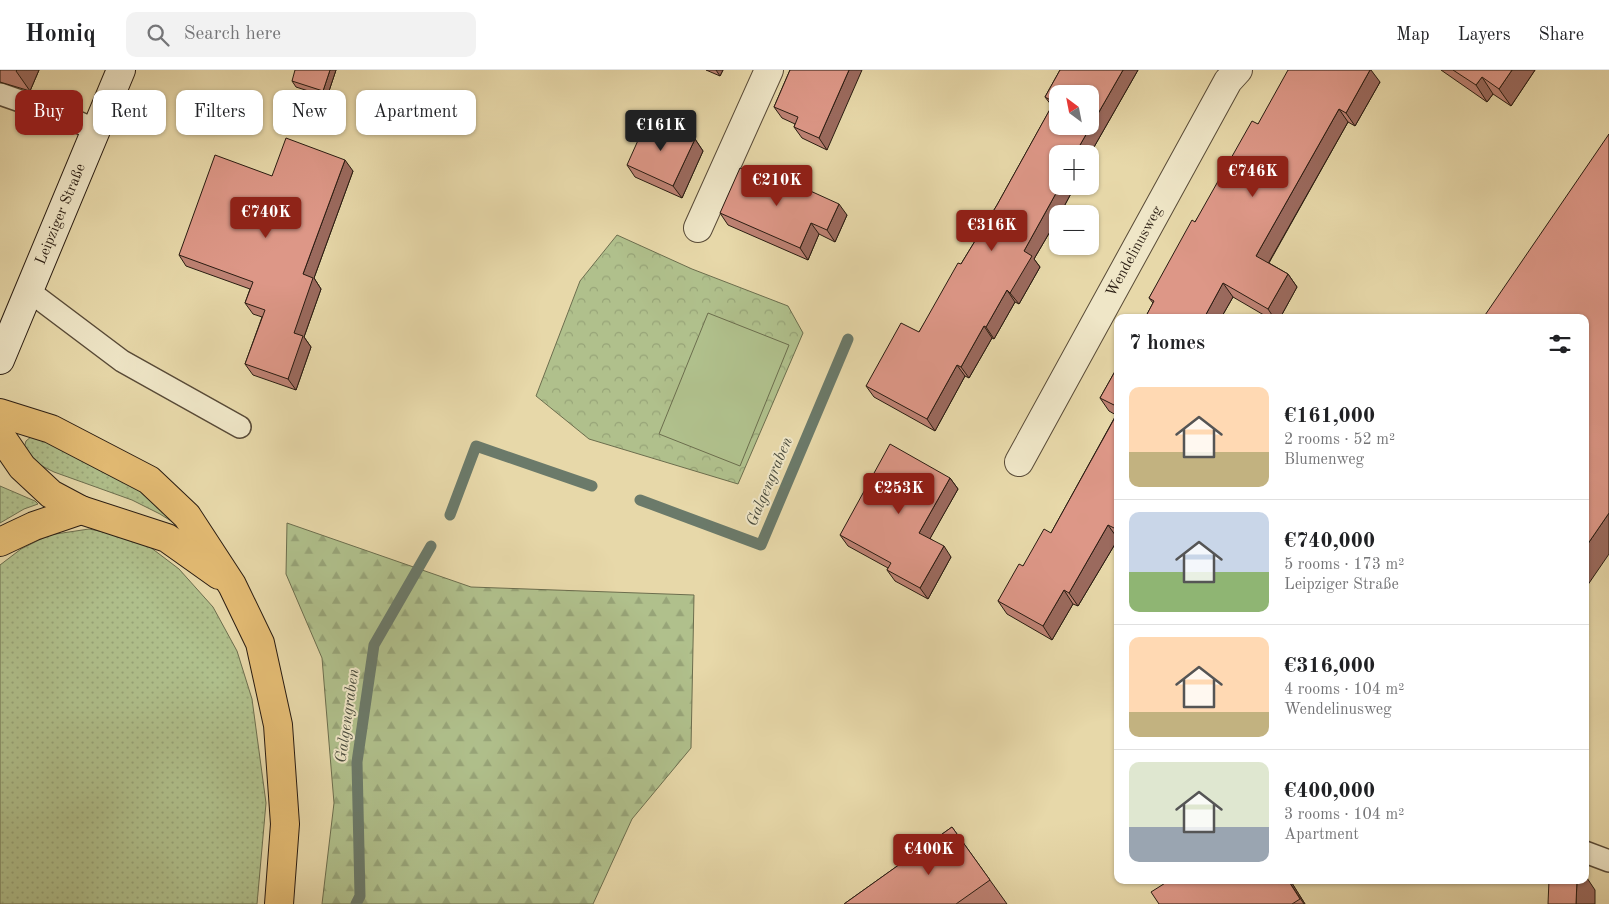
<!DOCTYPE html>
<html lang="en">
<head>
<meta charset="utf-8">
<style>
  body { margin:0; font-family:"Old Standard TT",serif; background:#f2f2f2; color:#202124; height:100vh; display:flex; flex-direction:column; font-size:19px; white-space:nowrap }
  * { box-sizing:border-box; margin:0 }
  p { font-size:16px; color:#757577 }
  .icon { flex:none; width:28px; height:28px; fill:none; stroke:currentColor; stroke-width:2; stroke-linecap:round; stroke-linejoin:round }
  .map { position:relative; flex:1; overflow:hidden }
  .drawer { position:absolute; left:1114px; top:244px; width:475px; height:570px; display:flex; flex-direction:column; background:#fff; border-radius:10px; box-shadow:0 1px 4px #0004 }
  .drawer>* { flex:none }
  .guide { position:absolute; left:15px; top:20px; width:475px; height:45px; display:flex; gap:10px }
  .needle { width:32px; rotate:328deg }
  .fabs { position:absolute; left:1049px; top:15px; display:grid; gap:10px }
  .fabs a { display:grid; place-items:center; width:50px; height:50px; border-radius:10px; background:#fff; box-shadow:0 1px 4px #0004; font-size:25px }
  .price { position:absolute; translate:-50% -42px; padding:0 11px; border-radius:5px; background:#8f2418; color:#fff; font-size:16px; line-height:32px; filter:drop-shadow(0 1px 2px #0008) }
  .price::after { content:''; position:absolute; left:50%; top:30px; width:15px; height:11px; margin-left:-8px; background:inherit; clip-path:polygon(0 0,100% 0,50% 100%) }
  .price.active { background:#222; color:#fff }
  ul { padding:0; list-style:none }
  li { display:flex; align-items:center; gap:15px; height:125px; padding:0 15px }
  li+li { border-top:1px solid #e0e0e0 }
  li span { display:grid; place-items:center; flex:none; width:140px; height:100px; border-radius:10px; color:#555 }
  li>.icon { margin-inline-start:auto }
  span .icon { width:60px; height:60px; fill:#fffc; stroke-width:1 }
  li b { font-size:21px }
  h2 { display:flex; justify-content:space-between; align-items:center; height:60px; padding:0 15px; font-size:21px }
  .chip { padding:0 18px; border-radius:10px; background:#fff; box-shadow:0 1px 4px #0004; font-size:18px; line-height:45px }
  .chip.active { background:#8f2418; color:#fff }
  header { display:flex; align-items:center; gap:30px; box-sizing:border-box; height:70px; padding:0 25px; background:#fff; border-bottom:1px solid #e0e0e0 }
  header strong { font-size:24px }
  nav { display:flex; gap:28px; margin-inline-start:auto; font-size:18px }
  .search { width:350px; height:45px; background:#f2f2f2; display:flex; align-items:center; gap:12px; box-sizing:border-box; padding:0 18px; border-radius:10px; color:#757577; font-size:19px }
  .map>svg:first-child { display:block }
</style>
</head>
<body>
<header>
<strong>Homiq</strong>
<div class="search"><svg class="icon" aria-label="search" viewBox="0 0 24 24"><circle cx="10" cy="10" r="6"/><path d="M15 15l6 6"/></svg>Search here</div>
<nav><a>Map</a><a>Layers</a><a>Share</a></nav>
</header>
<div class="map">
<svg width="1609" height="834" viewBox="0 0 1609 834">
  <defs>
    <pattern id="grass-dots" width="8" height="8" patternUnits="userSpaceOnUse" patternTransform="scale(1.25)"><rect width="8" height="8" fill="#b0c08c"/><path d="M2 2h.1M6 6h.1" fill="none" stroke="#97a478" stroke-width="1.8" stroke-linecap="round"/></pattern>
    <pattern id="forest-firs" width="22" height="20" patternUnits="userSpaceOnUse" patternTransform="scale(1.25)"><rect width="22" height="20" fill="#b0c08c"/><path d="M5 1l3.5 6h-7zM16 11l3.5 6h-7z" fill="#97a478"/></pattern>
    <pattern id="park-crowns" width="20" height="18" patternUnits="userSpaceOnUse" patternTransform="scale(1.25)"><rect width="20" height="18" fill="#b0c08c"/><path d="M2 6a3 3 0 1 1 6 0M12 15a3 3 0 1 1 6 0" fill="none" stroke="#97a478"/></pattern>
  </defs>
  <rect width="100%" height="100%" fill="#e7d8a9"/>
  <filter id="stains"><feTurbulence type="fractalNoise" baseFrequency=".004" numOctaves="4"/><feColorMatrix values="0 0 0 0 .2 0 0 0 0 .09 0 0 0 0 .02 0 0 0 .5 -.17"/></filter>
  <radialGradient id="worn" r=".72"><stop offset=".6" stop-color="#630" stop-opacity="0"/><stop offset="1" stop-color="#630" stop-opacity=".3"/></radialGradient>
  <g fill="url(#grass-dots)" stroke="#6c6e4e">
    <polygon points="32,366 96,391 156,431 182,458 160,444 132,430 54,402 36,393 24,378 26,371"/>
    <polygon points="0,416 35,431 38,434 24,439 0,453"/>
    <polygon points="89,459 124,466 150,477 179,499 213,537 237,581 252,629 266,733 257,834 0,834 0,495 21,479 49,465"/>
  </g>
  <polygon fill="url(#forest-firs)" stroke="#6c6e4e" points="287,453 471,517 694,525 691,678 632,749 593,834 322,834 334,733 322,588 286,504"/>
  <polygon fill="url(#park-crowns)" stroke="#6c6e4e" points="617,165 692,199 788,236 803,263 738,414 589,369 536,326 580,211"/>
  <polygon fill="#b0c08c" stroke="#6c6e4e" points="708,243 789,275 740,396 659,364"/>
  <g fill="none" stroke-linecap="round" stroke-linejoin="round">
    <g stroke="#6b7a6a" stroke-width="11">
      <polyline points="640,430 761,475 848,269"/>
      <polyline points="450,445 476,376 592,416"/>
      <polyline points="356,834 360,826 357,692 374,575 431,476"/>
    </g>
    <defs>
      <g id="service">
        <polyline points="0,24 66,47 96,60"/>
        <polyline points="29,221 122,291 240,357"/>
        <polyline points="1585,782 1609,791"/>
      </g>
      <g id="minor">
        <polyline points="698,158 769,0"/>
        <path id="s1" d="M1019,392l209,-381 10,-11"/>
      </g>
      <g id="secondary">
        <path id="s2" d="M0,290l121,-290"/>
      </g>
      <g id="trunk">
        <polyline points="0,343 51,359 149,410 187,446 232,515 260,573 278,655 285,754 279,834"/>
        <polyline points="0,365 22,397 51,424 81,440 167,468 219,505"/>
        <polyline points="0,472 34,456 81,440"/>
      </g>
    </defs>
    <use href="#service" stroke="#584a37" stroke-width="24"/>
    <use href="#minor" stroke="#584a37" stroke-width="30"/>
    <use href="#secondary" stroke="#281b11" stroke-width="30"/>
    <use href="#trunk" stroke="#281b11" stroke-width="30"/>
    <use href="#service" stroke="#efe6c7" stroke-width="21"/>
    <use href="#minor" stroke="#efe6c7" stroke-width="28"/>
    <use href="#secondary" stroke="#efe6c7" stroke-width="28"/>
    <use href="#trunk" stroke="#e4bc74" stroke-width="28"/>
  </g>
  <g fill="#be8274" stroke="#281b11">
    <polygon points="0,0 39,0 30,21 0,12"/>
    <polygon points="336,0 327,27 296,17 292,11"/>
    <polygon points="706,0 723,0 720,6"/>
    <polygon points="790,0 827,80 802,68 794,57 795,54 782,48 774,37"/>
    <polygon points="1060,0 1138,0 1090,84 1058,116 1075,116 1060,144 1058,144 1058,148 1034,189 1040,197 1019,234 1015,232 994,269 992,268 969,308 965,306 935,361 874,327 866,316 919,262 961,194 997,135 1052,36 1045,27"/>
    <polygon points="1441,0 1535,0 1511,36 1493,24 1487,32"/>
    <polygon points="1380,12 1355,56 1348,52 1269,193 1288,204 1297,217 1280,248 1269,248 1233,227 1221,248 1145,248 1153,233 1149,228 1195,152 1258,54"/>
    <polygon points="695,69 703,81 682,128 635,107 627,95"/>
    <polygon points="353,101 314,208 321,219 304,267 311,277 296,320 253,305 245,294 262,247 253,244 245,233 250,219 186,196 179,185 272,106"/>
    <polygon points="720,143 847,145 835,172 819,164 808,190 728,155"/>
    <polygon points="1118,296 1118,469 1078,536 1073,534 1052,570 1007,544 998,531 1023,496 1051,463 1116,345 1109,341 1100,328"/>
    <polygon points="950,408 958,419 930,468 951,487 928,529 895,511 887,500 888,498 848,476 840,465"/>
    <polygon points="952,757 1007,834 844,834"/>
    <polygon points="1170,810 1290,810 1305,834 1159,834"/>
  </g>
  <g fill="#9b6a5e" stroke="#281b11">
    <polygon points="17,0 39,0 30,21 16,1"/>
    <polygon points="330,0 336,0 327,27 323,21"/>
    <polygon points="716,0 723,0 720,6"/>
    <polygon points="849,0 862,0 827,80 819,68"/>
    <polygon points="1123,0 1138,0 1090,84 1079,84 1080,75"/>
    <polygon points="1370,0 1371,0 1380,12 1355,56 1346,43"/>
    <polygon points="1512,0 1535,0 1511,36 1499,19"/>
    <polygon points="1482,7 1493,24 1487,32 1476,15"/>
    <polygon points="1339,39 1348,52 1265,199 1256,186"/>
    <polygon points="695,69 703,81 682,128 673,116"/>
    <polygon points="345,90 353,101 314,208 321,219 304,267 311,277 296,320 288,309 294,263 303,204"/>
    <polygon points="1060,116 1075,116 1060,144 1058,144 1058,148 1034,189 1040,197 1019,234 1010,223 1024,181"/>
    <polygon points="839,134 847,145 835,172 827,160"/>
    <polygon points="811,153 819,164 808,190 800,178"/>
    <polygon points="1288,204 1297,217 1280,248 1274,248 1268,239"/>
    <polygon points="1223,213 1233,227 1221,248 1204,248"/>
    <polygon points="1007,220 1015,232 994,269 986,257"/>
    <polygon points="984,256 992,268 969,308 961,297"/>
    <polygon points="957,295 965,306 935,361 927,349"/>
    <polygon points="950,408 958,419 927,474 919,463"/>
    <polygon points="1609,443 1609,484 1585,519 1585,478"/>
    <polygon points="1108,455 1118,469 1078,536 1069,523"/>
    <polygon points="944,476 951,487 928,529 920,518"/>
    <polygon points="1064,520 1073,534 1052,570 1043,556"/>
    <polygon points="1585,805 1595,820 1595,834 1576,834 1577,810 1585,810"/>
    <polygon points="1288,810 1290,810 1305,834 1304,834"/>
  </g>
  <g fill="#dd9787" stroke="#281b11" fill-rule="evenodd">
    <polygon points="295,0 330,0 323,21 292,11"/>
    <polygon points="790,0 849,0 819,68 794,57 798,47 774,37"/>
    <path d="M1060,0h63l-43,75 3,2 -4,7h-21v32h2l-36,65 8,5 -22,37 -3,-3 -21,37 -2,-1 -23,41 -4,-2 -30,54 -61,-33 35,-63 18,9 39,-69 3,1 36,-59 57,-103 -9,-5zM1058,24h32v32h-32z"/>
    <polygon points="1288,0 1370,0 1346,43 1339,39 1256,186 1288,204 1268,239 1223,213 1204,248 1145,248 1154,231 1149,228 1192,150 1195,152 1252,51 1258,54"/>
    <polygon points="1453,0 1512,0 1499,19 1482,7 1476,15"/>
    <polygon points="648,48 695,69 673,116 627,95"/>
    <polygon points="1609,64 1609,443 1585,478 1585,248 1483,248"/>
    <polygon points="286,68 345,90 303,204 313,208 294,263 303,266 288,309 245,294 265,240 245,233 253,212 179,185 215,85 272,106"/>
    <polygon points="740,98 770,111 773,104 839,134 827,160 811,153 800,178 720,143"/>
    <polygon points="1118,296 1118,337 1100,328"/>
    <polygon points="1118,342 1118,460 1108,455 1069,523 1064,520 1043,556 998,531 1019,494 1023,496 1044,459 1051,463"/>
    <polygon points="890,374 950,408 919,463 944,476 920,518 887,500 891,493 840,465"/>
    <polygon points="952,757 990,810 956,834 844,834"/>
    <polygon points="1170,810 1288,810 1300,829 1292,834 1159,834 1151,822"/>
    <polygon points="1549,810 1577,810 1576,834 1548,834"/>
  </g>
  <g text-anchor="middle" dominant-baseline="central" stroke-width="4" stroke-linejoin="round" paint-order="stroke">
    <g font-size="15" fill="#281b11" stroke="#efe6c7">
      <text stroke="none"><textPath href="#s2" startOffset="158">Leipziger Straße</textPath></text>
      <text stroke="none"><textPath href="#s1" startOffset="240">Wendelinusweg</textPath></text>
    </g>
    <g font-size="16" font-style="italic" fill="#494b3d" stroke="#efe6c7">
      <text transform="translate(770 412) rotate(-67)">Galgengraben</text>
      <text transform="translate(348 646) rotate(-82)">Galgengraben</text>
    </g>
  </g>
  <rect width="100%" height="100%" filter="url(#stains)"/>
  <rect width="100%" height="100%" fill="url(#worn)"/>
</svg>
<div class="fabs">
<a><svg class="needle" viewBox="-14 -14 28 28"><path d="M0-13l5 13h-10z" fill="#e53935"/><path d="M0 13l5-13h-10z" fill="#757577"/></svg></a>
<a>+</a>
<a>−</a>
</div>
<b class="price active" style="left:661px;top:82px">€161K</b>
<b class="price" style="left:1253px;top:128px">€746K</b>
<b class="price" style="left:777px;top:137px">€210K</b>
<b class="price" style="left:266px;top:169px">€740K</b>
<b class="price" style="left:992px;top:182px">€316K</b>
<b class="price" style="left:899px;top:445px">€253K</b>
<b class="price" style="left:929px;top:806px">€400K</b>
<div class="guide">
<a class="chip active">Buy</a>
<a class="chip">Rent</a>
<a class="chip">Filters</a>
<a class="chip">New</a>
<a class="chip">Apartment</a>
</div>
<section class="drawer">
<h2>7 homes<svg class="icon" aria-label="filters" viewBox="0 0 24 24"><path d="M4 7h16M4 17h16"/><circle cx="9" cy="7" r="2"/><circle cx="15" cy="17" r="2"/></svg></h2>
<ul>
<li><span style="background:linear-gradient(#ffd9b3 65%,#c2b280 0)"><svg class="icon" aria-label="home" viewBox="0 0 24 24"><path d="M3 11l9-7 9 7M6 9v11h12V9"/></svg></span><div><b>€161,000</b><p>2 rooms · 52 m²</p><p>Blumenweg</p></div></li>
<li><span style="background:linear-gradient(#c9d6e8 60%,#8fb573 0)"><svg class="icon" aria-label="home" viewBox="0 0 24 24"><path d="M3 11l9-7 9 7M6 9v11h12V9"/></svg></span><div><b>€740,000</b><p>5 rooms · 173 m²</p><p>Leipziger Straße</p></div></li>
<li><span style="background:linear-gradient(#ffd9b3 75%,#c2b280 0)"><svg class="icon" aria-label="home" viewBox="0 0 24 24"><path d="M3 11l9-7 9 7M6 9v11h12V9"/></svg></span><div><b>€316,000</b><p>4 rooms · 104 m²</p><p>Wendelinusweg</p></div></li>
<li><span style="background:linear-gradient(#dfe7d0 65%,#9aa5b1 0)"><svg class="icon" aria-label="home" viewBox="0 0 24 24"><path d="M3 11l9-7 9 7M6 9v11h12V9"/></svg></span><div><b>€400,000</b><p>3 rooms · 104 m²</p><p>Apartment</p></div></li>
</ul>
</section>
</div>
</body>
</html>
